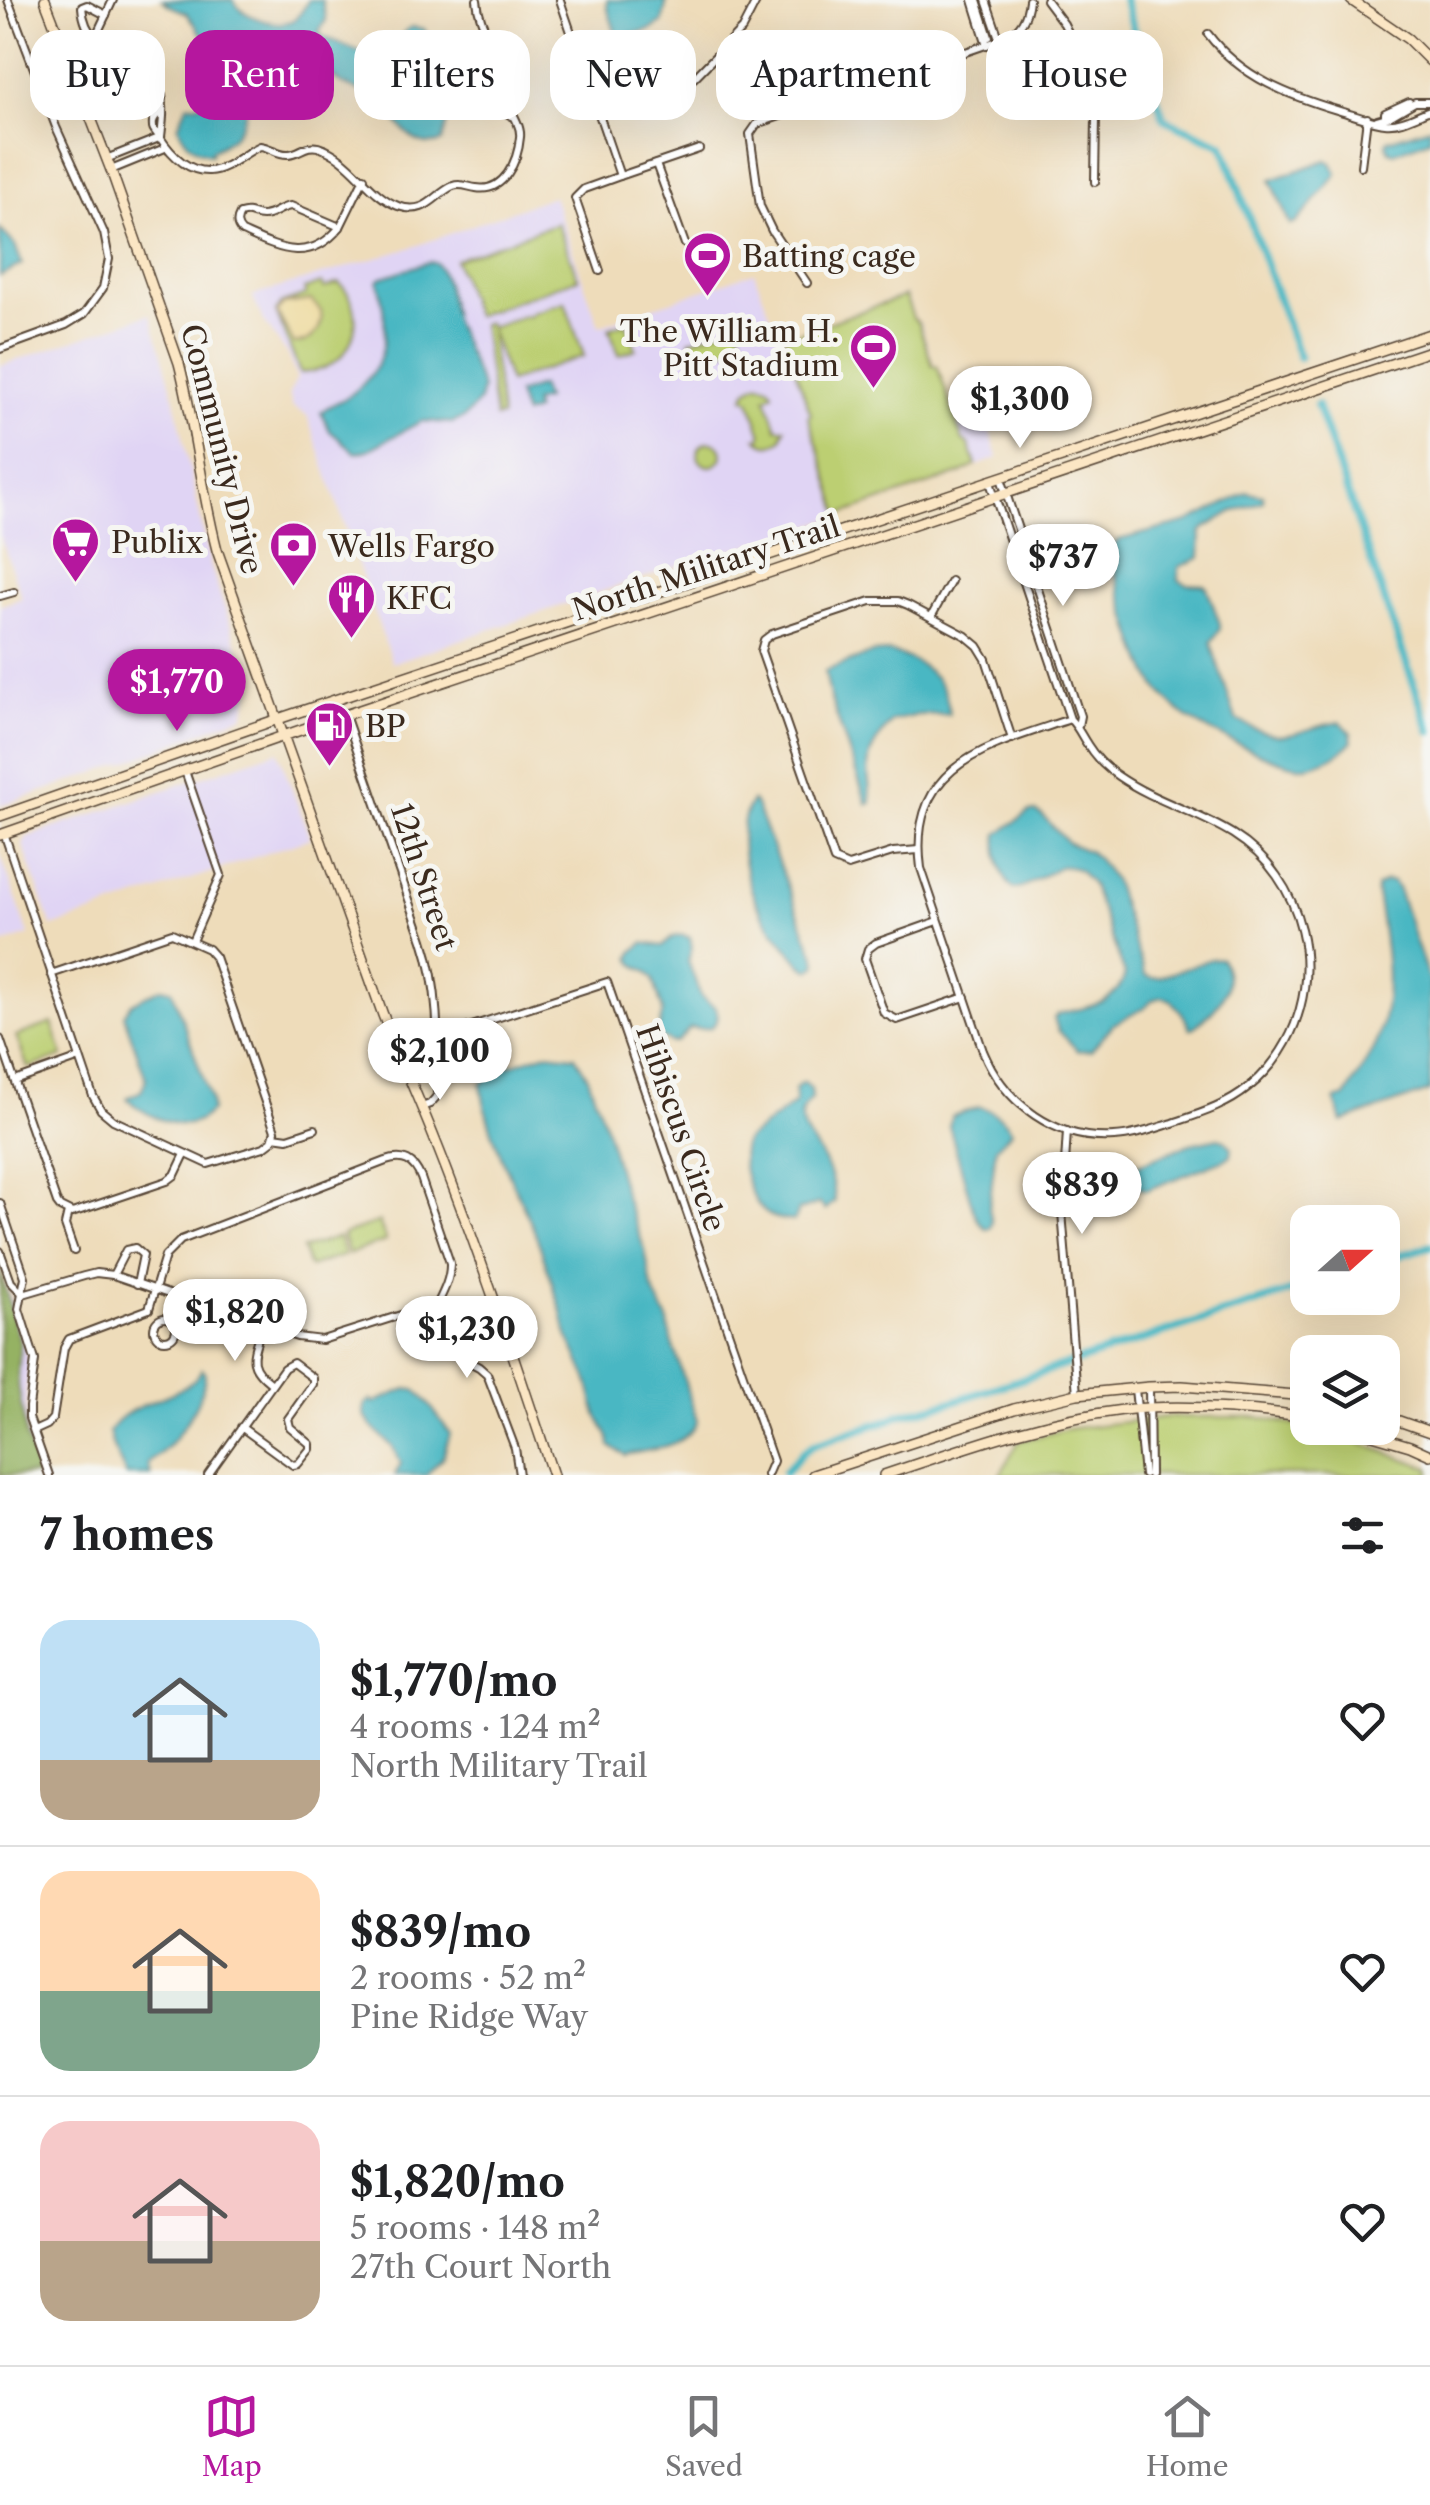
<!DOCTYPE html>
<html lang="en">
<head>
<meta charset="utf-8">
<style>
  body { margin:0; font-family:"Libre Caslon Text",serif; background:#f2f2f2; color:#202124; height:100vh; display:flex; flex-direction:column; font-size:38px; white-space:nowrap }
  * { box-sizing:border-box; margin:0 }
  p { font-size:32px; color:#757577 }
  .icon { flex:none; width:55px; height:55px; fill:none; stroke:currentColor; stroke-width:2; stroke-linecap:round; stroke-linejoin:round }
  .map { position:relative; height:1475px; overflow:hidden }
  .panel { display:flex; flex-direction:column; background:#fff; flex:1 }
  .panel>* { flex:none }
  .guide { position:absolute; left:30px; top:30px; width:1370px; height:90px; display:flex; gap:20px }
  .needle { width:65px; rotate:69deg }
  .tools { position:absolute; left:1290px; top:1205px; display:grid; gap:20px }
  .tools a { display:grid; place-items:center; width:110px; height:110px; border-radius:20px; background:#fff; box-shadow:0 10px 40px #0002; font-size:50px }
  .price { position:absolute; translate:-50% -85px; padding:0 22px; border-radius:35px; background:#fff; color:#222; font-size:32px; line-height:65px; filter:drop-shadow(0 2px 5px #0008) }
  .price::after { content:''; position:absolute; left:50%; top:60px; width:30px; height:22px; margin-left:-15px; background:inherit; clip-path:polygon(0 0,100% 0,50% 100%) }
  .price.on { background:#b5179e; color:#fff }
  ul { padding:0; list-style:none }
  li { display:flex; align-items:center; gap:30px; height:250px; padding:0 40px }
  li+li { border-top:2px solid #e0e0e0 }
  li span { display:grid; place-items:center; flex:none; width:280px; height:200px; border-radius:30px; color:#555 }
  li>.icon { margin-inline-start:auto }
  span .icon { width:120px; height:120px; fill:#fffc; stroke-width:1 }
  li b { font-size:42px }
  h2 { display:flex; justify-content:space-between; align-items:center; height:120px; padding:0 40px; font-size:42px }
  .tag { padding:0 35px; border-radius:30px; background:#fff; box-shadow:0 10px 40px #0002; font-size:35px; line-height:90px }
  .tag.on { background:#b5179e; color:#fff }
  .tab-bar { display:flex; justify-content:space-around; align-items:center; height:140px; border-top:2px solid #e0e0e0; background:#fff; font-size:28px; color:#757577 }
  .tab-bar a { display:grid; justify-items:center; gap:5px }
  .tab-bar .on { color:#b5179e }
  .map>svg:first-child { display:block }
</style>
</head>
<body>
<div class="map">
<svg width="1430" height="1475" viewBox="0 0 1430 1475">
  <rect width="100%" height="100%" fill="#f6f6f2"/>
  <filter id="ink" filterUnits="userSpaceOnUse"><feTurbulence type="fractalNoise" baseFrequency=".01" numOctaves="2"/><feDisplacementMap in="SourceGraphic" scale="20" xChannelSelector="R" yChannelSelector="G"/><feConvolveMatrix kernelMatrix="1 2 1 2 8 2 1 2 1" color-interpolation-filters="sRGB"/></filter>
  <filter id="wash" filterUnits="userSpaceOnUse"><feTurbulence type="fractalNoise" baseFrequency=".0048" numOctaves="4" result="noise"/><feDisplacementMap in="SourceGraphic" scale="40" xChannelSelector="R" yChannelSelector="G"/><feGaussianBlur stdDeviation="2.25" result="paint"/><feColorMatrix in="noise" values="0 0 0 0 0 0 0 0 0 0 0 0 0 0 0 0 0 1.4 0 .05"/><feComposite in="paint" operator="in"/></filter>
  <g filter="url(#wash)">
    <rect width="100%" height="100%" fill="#eedcba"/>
    <g fill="#e0d4f4">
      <polygon points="553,196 599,326 754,272 779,339 906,294 914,317 920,323 934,364 937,365 957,423 960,425 990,431 998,458 968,469 963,474 840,516 741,548 722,551 392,663 307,415 293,407 289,394 297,378 287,354 263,320 252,296 416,246"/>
      <polygon points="150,314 174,396 211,567 251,686 244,715 132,760 0,806 0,606 22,598 0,536 0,366"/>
      <polygon points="278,751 310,838 52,927 23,845 27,837"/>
      <polygon points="0,854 29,935 0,945"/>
      <polygon points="0,1268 19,1321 29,1364 26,1390 27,1432 41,1475 0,1475"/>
    </g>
    <g fill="#bccf72" stroke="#7c7c48" stroke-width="2.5">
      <polygon points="557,223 578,278 475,316 455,260"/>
      <path d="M322,283l2,5 15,-5c26,22 20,65 -9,82 -9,6 -20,7 -30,8l-24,-61 6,-9 24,-8 -2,-6z"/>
      <polygon points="905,296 913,318 918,323 933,366 937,366 963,441 969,444 976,465 962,473 840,515 808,416 811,414 784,338"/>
      <polygon points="565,302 584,356 509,382 490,329 501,417 495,418 482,324 488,322 490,328 526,315 529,317 531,313"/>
      <polygon points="626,322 636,349 619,355 609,328"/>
      <polygon points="737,324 744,343 696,359 690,340"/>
      <path d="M757,384c7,-1 15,2 16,9l-7,4 11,31h8l-4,12c-10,6 -16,6 -24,-2h4l1,-3 -12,-35 -6,-3 4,-8z"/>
      <circle cx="710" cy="454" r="12"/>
      <polygon points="52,1023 63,1056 28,1068 16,1036"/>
      <polygon points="379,1222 386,1241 349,1254 342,1235"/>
      <polygon points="338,1237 345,1255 309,1267 302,1249"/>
      <polygon points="1166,1417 1256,1417 1329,1432 1430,1468 1430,1475 1000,1475 1019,1441 1067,1429"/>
    </g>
    <polygon fill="#95b264" stroke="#686e41" stroke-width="2.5" points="0,1270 20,1342 18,1383 26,1437 38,1475 0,1475"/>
    <path fill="#eeda9e" stroke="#94825e" stroke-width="2.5" d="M311,300l10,11c3,19 -9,31 -27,33l-17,-32 6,-8z"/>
    <g fill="#49b7c3" stroke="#427070" stroke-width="2.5">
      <path d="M162,0h71c8,16 43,29 60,20 7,-4 12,-13 15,-20h14l4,20 -7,11 2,5 61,25c15,-8 15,-27 29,-34l13,2 12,21c-4,13 -23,37 -16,49 5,8 21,12 28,20l-6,23c-32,12 -45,-27 -66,-42 -10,-8 -23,-11 -35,-17 -6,-3 -11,-11 -17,-14 -13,-6 -25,-5 -38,-4 -45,2 -31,43 -50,68 -6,8 -17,13 -25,18v4c-18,-6 -26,-12 -33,-29l9,-21 20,-2 17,-29v-19l-3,-6 -21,-17 -13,-19 -17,-7z"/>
      <polygon points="607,0 667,0 662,23 650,30 617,37 607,7"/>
      <polygon points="1430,127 1430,139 1394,153 1389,151 1386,143 1388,140"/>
      <polygon points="1327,160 1332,163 1337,173 1335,177 1296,223 1290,225 1271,180"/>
      <polygon points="0,229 15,245 22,264 0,276"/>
      <path d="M429,262l7,1 4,6 6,14 8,38 28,67 -3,14 -15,16 -12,5 -30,-2 -54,29 -12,3 -26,-22 -9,-19c9,-8 19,-10 28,-16 44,-32 39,-68 29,-115l2,-3z"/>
      <polygon points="540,386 545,399 533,403 535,411 524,415 517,394"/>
      <path d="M1248,492l15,3v6l-31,11 -28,17 -3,4 -1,25 -21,9v13l8,4 17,1 3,3 13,36v5l-9,13 2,8 23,69c53,31 54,10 105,3l10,11 1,9c-10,11 -32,23 -47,24 -20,3 -101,-37 -120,-50 -10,-7 -24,-22 -31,-33 -20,-32 -33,-93 -45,-131l9,-12 70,-18z"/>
      <path d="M889,652c32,8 59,27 60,62l-31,1 -26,6c-29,35 -25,39 -21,82l-4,1 -37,-107 -5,-26 47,-18z"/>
      <path d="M752,801l3,2 62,158 -1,5 -6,4 -8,-5c-13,-16 -28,-32 -39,-50 -17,-28 -31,-86 -11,-114z"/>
      <path d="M1036,811l7,5 25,27 22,9 8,7 16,22 31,94 6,3 9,-1 51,-18 10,-1c17,32 -5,51 -28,70h-3l-8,-15 -11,-13 -9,-3 -10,3 -8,8 -30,16 -23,26 -13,1 -20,-21 -4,-12 4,-4c27,-7 59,-8 67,-40l-33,-89 -13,-15 -12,-4 -8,1 -38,21 -7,1c-15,-12 -18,-37 -16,-55l31,-22z"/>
      <path d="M1386,881l7,1 5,8 32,93v108l-88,31 -7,-22 10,-3c12,-20 26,-40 34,-62 16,-48 4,-99 -3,-148z"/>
      <path d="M683,935l7,3 2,10 -4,13 13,36 15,11 2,8c-3,16 -16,12 -28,12l-12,13 -6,2 -15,-8 6,-24 -10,-32 -6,-7 -13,-8 -3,-6 2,-6 10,-9 20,3 10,-9z"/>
      <path d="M161,988l11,2 39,111v10c-6,6 -13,12 -22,13 -19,3 -51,-13 -62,-26l14,-7 5,-12 -22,-64 8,-12z"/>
      <path d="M546,1053l29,3 13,21 18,51 19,69 20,53 7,38 16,32 1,11 28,90c-10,26 -47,29 -72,34l-15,-9c0,-12 -7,-18 -12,-29 -5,-12 -6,-25 -11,-38 -8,-22 -23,-44 -25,-67 -11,-30 -19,-61 -31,-89 -20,-45 -44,-89 -50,-139l15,-14z"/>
      <path d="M801,1083h4l6,6 1,9c-3,4 -8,8 -10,13 -6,15 16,37 22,50 6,13 11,27 11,40l-10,9 -6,-7 -21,8 -4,10c-9,-1 -18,-1 -25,-6 -19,-11 -35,-58 -22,-76l48,-36v-14z"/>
      <path d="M979,1107c12,2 28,13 33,24l-16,16 -7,61 3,14 -2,6 -4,1 -8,-9 -5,-11 -24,-83 3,-10z"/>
      <path d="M1218,1138l7,2 7,8 -1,7 -5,4 -79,31c-16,-2 -14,-13 -8,-26l51,-20z"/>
      <path d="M202,1369l3,4c0,25 -25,63 -44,80 -5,4 -9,7 -13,11l3,11h-25l-13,-28 -4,-15c19,-34 76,-31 93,-63z"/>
      <path d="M406,1389c3,0 7,0 9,1 8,4 30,36 35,44l-7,23 -17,18h-31l6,-12 -9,-17 -20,-19 -8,-12 1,-11 6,-4 2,3z"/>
    </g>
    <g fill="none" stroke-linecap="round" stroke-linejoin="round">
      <g stroke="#49b7c3" stroke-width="8">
        <polyline points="1124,0 1164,119 1223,145 1299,357"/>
        <polyline points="1317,405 1430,731"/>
        <polyline points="1382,1261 1430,1246"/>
        <polyline points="785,1472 803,1452 815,1444 889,1420 899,1415 948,1403 1308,1286"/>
      </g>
    </g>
  </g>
  <g filter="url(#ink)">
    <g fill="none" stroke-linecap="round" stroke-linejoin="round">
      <defs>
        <g id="street">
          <polyline points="560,0 620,176 584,189 575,198 600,271"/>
          <polyline points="973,0 987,45"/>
          <polyline points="977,0 989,37"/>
          <polyline points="986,0 1000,41"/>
          <polyline points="1046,0 1064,24 1070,36 1096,118 1095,182"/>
          <path d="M106,15l-19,-10 -5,2c5,63 79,34 81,98 1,10 -1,22 -2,32"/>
          <path d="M1208,34c33,44 82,62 132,77 14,4 31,11 45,12 15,2 32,-8 45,-13"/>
          <polyline points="94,40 113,0"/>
          <polyline points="498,80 492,85 485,102 512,116"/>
          <path d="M163,110c-4,4 -9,5 -10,12 -1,8 2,9 6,14 11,17 27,36 50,35 18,-1 35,-18 51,-25 10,1 18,9 29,8 11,-1 17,-10 29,-7 34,10 49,47 80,59 29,10 36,-12 55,-20 8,-3 15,1 23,2 28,5 42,-27 44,-51 2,-14 -15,-34 -20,-49 -3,-10 -1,-20 -3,-30 -6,-21 -18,-34 -20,-58"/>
          <polyline points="598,111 694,78 742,29 757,0"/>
          <polyline points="1385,116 1385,113 1409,102"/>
          <polyline points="1377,120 1391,116 1415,102 1430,102"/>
          <polyline points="106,159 159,138"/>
          <polyline points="656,164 685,244"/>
          <polyline points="1361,166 1367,118"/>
          <polyline points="111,170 165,148"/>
          <polyline points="620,176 699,149"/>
          <path d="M291,206l49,21c-31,38 -62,21 -98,5 -6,-6 -6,-11 -2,-18 11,-4 12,2 22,2 11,0 18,-9 29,-10z"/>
          <polyline points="340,227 364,178"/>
          <path d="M807,283l-35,-52 -12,-25 -10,-72 7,-10 249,-86c15,-10 21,-20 23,-38"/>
          <polyline points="0,349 66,325 84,314 103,288 109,259 104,233 56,127 8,0"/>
          <polyline points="1001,478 1080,716 1078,726"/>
          <path d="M990,482l80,237c8,8 11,16 17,25 8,13 19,24 31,32 55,38 118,41 159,100 47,67 35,161 -29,212 -22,18 -49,26 -75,35 -20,6 -39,13 -59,14 -58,4 -109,-33 -131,-86l-62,-183c-14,-106 70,-122 149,-149"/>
          <polyline points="0,596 14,592"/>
          <polyline points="931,617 951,581"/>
          <path d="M345,715l78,225c17,51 15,102 14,156l-7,8 -8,3"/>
          <polyline points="185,771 221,875 192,941"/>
          <polyline points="4,833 93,1096 101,1110 113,1120 208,1164 264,1147 272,1141 275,1131 215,957 208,949 172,933 51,974"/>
          <polyline points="919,850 893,852 848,866 834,860 761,651 764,640 772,634 871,601 898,601 908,605 966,636 978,646 986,659 1012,739"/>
          <polyline points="938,921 876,943 868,949 865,959 884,1013 897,1020 965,997"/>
          <polyline points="438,1037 607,982 773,1461 767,1475"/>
          <polyline points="0,1039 57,1203 60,1207 72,1213 167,1181 175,1175 185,1154"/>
          <polyline points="15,1081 80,1058"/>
          <polyline points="1067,1131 1062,1212 1077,1394"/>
          <polyline points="274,1136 288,1138 315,1129"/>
          <polyline points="0,1203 25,1277 19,1309 35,1360 29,1407 29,1418 49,1475"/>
          <polyline points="68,1212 65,1225 74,1251"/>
          <polyline points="0,1251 11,1282 22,1293"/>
          <polyline points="113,1275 126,1250 135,1248 143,1255 137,1284"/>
          <polyline points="23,1294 84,1276 96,1273 113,1275 262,1326 297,1337 322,1340 404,1314 435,1320 442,1317 462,1322 468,1327"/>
          <path d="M149,1309l16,-53 16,-16 205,-79c18,-6 28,0 35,17l29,85c1,27 -22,49 -25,75l54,29 8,7 28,74 4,27"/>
          <circle cx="165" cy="1329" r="11"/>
          <polyline points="435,1320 439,1325 462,1332 468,1327 500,1315"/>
          <path d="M262,1326c-9,29 -17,38 10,58"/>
          <polyline points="1149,1387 1150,1475"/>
          <polyline points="1135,1389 1144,1475"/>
          <polyline points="34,1431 47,1425 53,1418 64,1348 69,1339 149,1309"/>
          <polyline points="208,1475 284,1368 293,1363 313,1378 313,1384 288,1419 290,1427 310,1444 310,1449 298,1464 293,1465 241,1427"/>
        </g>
        <g id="secondary">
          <path d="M45,0l66,170 68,193c16,62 22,125 38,187l166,465c16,40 34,80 50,120 45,112 82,226 120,340"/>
          <polyline points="1351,0 1408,39 1430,61"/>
          <polyline points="0,816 278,719 1430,334"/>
          <polyline points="0,835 312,726 1430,351"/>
          <polyline points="1382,1415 1430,1432"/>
          <polyline points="1349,1428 1410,1446 1430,1455"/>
          <polyline points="813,1475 1014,1409 1077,1394 1149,1387 1182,1386 1308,1396"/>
          <path d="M884,1475c78,-26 156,-55 239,-65 35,-4 72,-3 108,-1 25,2 52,3 77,9"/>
        </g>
      </defs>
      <use href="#street" stroke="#564535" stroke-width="10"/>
      <use href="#secondary" stroke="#564535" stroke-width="12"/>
      <use href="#street" stroke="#fff" stroke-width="6"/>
      <use href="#secondary" stroke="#fbe6c4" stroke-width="9"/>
    </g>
  </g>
  <defs>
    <symbol id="stadium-pin" viewBox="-11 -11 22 30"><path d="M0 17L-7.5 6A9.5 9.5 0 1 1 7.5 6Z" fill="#b5179e" stroke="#f6f6f2"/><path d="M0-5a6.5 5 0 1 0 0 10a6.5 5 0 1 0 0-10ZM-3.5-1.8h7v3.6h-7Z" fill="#fff"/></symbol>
    <symbol id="supermarket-pin" viewBox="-11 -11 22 30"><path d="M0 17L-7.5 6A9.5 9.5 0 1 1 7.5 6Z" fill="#b5179e" stroke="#f6f6f2"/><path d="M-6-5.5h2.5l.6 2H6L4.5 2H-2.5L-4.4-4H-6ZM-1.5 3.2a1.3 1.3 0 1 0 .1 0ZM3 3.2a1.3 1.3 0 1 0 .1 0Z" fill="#fff"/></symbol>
    <symbol id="bank-pin" viewBox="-11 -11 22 30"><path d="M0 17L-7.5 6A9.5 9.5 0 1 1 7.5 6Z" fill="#b5179e" stroke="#f6f6f2"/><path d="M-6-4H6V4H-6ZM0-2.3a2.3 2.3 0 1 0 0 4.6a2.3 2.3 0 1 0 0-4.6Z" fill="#fff"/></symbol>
    <symbol id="restaurant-pin" viewBox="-11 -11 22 30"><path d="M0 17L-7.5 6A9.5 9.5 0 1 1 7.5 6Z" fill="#b5179e" stroke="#f6f6f2"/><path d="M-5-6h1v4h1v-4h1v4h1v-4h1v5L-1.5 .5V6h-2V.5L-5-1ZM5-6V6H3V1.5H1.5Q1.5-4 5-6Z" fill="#fff"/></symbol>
    <symbol id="fuel-pin" viewBox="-11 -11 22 30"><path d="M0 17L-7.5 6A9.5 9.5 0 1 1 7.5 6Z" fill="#b5179e" stroke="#f6f6f2"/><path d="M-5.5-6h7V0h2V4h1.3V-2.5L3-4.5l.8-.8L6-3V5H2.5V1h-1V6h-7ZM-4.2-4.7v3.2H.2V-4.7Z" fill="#fff"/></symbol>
  </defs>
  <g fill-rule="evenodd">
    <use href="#stadium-pin" x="680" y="228" width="55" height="75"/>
    <use href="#stadium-pin" x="846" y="320" width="55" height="75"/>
    <use href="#supermarket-pin" x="48" y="514" width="55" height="75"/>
    <use href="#bank-pin" x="266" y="518" width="55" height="75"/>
    <use href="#restaurant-pin" x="324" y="570" width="55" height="75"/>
    <use href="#fuel-pin" x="302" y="698" width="55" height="75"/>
  </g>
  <g text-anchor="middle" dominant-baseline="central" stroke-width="10" stroke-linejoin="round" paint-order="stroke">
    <g font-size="30" fill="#3b2a1e" stroke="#f6f6f2" text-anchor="start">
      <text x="742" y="256">Batting cage</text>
      <text x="839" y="331" text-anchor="end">The William H.<tspan x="839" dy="34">Pitt Stadium</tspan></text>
      <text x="111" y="542">Publix</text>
      <text x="328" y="546">Wells Fargo</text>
      <text x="386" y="598">KFC</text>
      <text x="365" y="726">BP</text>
    </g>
    <g font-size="30" fill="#3b2a1e" stroke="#f6f6f2">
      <text transform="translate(222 449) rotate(76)">Community Drive</text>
      <text transform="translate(706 568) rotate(-18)">North Military Trail</text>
      <text transform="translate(424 877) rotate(72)">12th Street</text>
      <text transform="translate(681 1128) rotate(71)">Hibiscus Circle</text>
    </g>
  </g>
</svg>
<div class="tools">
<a><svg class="needle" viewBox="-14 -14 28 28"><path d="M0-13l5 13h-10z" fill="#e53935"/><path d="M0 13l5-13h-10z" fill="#757577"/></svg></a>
<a><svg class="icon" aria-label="layers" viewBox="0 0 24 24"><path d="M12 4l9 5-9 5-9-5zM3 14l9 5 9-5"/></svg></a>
</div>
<b class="price" style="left:1020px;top:451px">$1,300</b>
<b class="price" style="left:1063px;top:609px">$737</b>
<b class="price on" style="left:177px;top:734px">$1,770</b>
<b class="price" style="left:440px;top:1103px">$2,100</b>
<b class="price" style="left:1082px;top:1237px">$839</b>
<b class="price" style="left:235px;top:1364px">$1,820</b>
<b class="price" style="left:467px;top:1381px">$1,230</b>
<div class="guide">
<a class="tag">Buy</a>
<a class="tag on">Rent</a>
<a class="tag">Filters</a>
<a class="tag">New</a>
<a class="tag">Apartment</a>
<a class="tag">House</a>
</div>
</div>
<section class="panel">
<h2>7 homes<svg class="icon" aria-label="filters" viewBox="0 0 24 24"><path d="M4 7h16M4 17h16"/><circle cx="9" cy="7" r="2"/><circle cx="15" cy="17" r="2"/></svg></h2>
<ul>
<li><span style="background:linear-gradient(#bfe0f5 70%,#b9a48a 0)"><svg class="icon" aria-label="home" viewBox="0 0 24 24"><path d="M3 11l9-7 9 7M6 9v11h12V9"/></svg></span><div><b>$1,770/mo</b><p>4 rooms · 124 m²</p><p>North Military Trail</p></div><svg class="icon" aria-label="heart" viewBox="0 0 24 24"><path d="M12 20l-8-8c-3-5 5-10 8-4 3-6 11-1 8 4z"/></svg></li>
<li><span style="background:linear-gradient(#ffd9b3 60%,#7fa58c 0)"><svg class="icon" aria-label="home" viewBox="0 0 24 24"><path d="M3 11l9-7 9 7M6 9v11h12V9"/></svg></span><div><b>$839/mo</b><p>2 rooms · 52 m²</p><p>Pine Ridge Way</p></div><svg class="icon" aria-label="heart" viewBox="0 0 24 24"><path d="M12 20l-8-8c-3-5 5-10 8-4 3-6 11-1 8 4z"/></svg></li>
<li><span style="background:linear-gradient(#f6c9c9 60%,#b9a48a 0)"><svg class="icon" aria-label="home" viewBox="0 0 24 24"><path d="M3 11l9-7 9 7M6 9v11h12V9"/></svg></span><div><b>$1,820/mo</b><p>5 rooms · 148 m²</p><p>27th Court North</p></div><svg class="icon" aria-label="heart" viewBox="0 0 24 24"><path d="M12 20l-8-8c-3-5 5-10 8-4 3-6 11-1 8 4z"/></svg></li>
</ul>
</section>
<nav class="tab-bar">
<a class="on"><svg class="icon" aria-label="map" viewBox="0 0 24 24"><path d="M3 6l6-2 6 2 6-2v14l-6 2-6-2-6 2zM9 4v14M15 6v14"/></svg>Map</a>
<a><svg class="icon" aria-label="saved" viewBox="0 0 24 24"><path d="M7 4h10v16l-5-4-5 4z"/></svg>Saved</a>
<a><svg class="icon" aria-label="home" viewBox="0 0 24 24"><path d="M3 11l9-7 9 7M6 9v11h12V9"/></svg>Home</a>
</nav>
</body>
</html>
